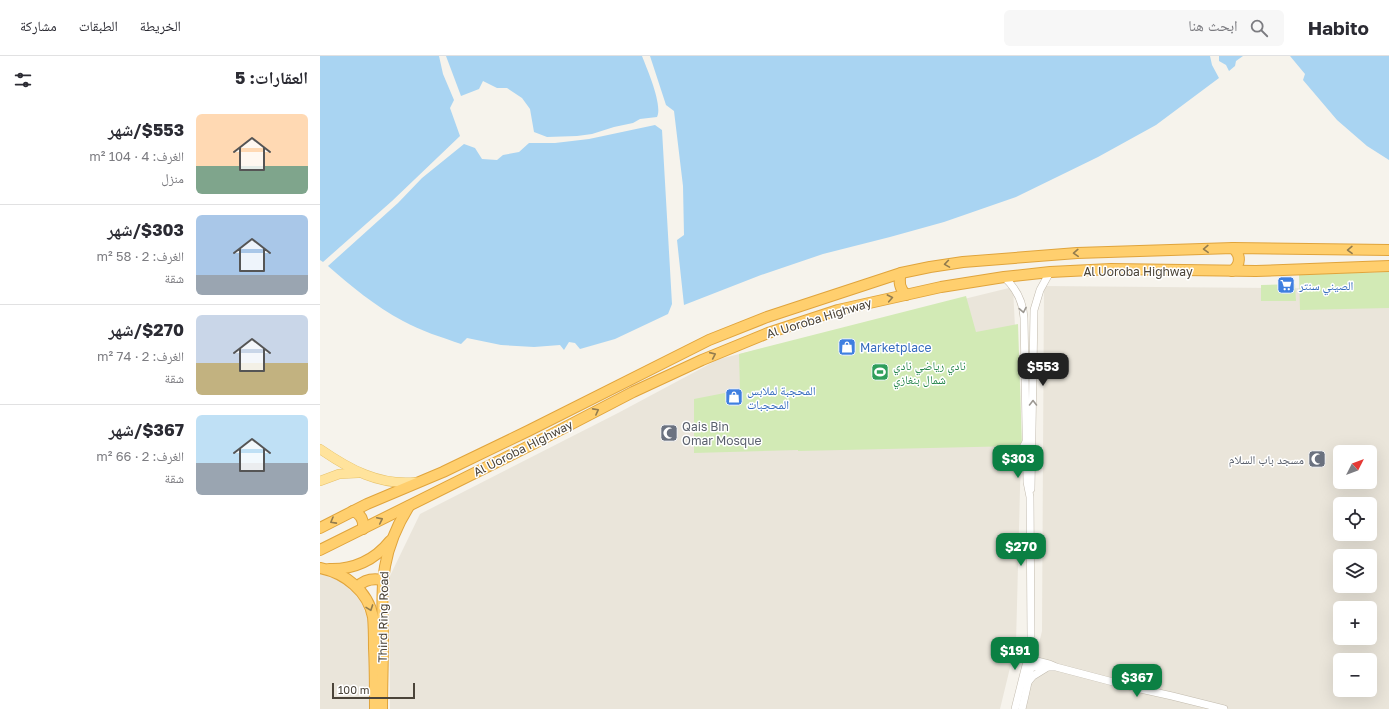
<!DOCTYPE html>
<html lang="ar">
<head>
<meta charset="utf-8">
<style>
  body { margin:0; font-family:"Golos Text","Noto Naskh Arabic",sans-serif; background:#f7f7f7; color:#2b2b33; direction:rtl; height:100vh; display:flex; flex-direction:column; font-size:15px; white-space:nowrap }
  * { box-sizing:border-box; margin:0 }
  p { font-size:13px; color:#7c7c81 }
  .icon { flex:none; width:22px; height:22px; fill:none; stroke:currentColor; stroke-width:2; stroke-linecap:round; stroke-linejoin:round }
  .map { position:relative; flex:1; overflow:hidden; direction:ltr }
  .side { display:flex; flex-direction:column; background:#fff; width:320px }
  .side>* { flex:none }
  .needle { width:26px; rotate:48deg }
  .controls { position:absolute; left:1013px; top:389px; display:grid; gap:8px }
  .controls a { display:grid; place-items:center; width:44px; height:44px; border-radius:6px; background:#fff; box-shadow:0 4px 16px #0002; font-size:20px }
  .scale { position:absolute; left:12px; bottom:10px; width:83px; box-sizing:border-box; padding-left:4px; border:2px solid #4b4439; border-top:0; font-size:11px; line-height:14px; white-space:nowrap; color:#4b4439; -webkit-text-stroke:3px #fff; paint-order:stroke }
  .price { position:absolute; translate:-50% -34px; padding:0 9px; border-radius:8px; background:#0b8043; color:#fff; font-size:13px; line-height:26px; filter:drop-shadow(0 1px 2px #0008) }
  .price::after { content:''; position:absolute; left:50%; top:24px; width:12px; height:9px; margin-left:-6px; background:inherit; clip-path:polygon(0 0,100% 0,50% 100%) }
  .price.on { background:#222; color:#fff }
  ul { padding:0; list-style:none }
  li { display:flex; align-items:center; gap:12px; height:100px; padding:0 12px }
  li+li { border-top:1px solid #e1e1e2 }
  li span { display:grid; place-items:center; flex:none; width:112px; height:80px; border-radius:6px; color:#555 }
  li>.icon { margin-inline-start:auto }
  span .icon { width:48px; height:48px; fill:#fffc; stroke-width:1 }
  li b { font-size:17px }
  h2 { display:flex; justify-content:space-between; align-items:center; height:48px; padding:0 12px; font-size:17px }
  header { display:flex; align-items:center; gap:24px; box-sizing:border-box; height:56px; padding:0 20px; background:#fff; border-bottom:1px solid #e1e1e2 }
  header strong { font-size:19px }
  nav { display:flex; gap:22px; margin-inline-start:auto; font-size:14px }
  .search { width:280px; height:36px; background:#f7f7f7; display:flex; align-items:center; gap:10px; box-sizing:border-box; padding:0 14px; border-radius:6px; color:#7c7c81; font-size:15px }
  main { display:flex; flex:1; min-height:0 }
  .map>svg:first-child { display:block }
</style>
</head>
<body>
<header>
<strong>Habito</strong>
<div class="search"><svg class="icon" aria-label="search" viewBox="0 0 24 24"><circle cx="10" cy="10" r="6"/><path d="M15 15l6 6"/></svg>ابحث هنا</div>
<nav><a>الخريطة</a><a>الطبقات</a><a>مشاركة</a></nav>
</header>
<main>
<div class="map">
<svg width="1069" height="653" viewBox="0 0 1069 653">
  <rect width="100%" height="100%" fill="#f6f3ec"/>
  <g fill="#eae5da" fill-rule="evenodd">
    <path d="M724,230l345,3v420h-366l19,-78zM1020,396h30v30h-30zM1020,448h30v30h-30zM1020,500h30v30h-30zM1020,552h30v30h-30zM1020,604h30v30h-30z"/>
    <polygon points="693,231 701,395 696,587 680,653 70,653 69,522 100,458 298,357 399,303"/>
    <polygon points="0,518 21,525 33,535 42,548 49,567 50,653 0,653"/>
  </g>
  <g fill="#d2eab5">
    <polygon points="1069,216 1069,252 980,254 979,218"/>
    <polygon points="975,228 976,245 941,245 941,229"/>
    <polygon points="646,240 656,276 698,268 702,390 478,395 478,394 374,397 374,343 420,334 419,298"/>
  </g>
  <g fill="#a9d4f2">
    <polygon points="0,0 119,0 123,18 134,44 130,52 140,80 72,145 3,206 0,204"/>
    <path d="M126,0h196c5,13 21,49 15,61l-17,2 -7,4 -19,4 -22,7 -15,2 -30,1 -13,-5 -4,-23 -8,-11 -15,-10h-10l-14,-7 -4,8 -18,7z"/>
    <polygon points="330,0 890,0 892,9 899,22 836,69 778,101 696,141 624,166 570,181 503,198 441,219 364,249 357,184 364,179 363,130 354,55 346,49"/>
    <polygon points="899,0 923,0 916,5 915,10 909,15 906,9 899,5"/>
    <polygon points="970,0 1069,0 1069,104 1047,90 1017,64 983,24 985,18"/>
    <path d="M335,69l7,5 10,174 -4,10 -53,25 -35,10 -5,-6 -6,-1 -5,8 -4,-5 -26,2 -33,-2 -34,-7 -6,6c-20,-7 -40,-13 -58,-23 -28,-15 -52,-35 -75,-55l70,-63 24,-25 42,-34 11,4 7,11 15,1 6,-5 16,-3 10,-9h26l34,-4z"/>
  </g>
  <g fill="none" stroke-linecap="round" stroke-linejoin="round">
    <defs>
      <g id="minor">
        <path d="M684,221c12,11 19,24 20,41l3,164 3,15 1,140c4,23 -4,49 -9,72"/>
        <polyline points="693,403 701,395 706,386"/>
        <polyline points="711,433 714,254 720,234 730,216"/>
        <path d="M709,601c7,6 17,4 25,9"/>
        <polyline points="707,612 710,611 736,611 816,632 852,640 904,653"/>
        <polyline points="708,626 713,620 726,612"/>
        <polyline points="695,653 706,609"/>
      </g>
      <g id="major">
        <path d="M0,393c29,20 59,37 96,33"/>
        <polyline points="0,425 19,418 38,417"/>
      </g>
      <g id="highway">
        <path d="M912,215c9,-6 9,-16 1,-23"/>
        <path d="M581,217c-3,9 -1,16 5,22"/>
        <path d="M33,455c8,3 11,9 10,18"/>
        <polyline points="0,472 47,448 123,416 208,375 389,284 447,261 581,217 610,211 643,206 757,197 913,192 1069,194"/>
        <polyline points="0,494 213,388 313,336 382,304 448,277 518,254 621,231 684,221 730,216 791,213 936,215 1069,210"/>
        <path d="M0,512c25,5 48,23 53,49 1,10 1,21 1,31 1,20 1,41 1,61"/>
        <path d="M9,513c24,1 46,-9 61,-28"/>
        <path d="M37,531c7,-7 15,-9 25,-7"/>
        <path d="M62,653c0,-23 1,-47 1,-70 -1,-53 -4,-85 26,-133"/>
      </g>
    </defs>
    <use href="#minor" stroke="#c2bbae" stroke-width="8"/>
    <use href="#major" stroke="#e6c16a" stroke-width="10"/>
    <use href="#highway" stroke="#e0a43c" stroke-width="12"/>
    <use href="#minor" stroke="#fff" stroke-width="7"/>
    <use href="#major" stroke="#ffe39c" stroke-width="9"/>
    <use href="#highway" stroke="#ffcf6e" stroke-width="10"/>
  </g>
  <defs><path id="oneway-chevron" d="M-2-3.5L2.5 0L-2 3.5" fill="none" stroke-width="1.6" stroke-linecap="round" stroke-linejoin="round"/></defs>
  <g stroke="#937c4e">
    <use href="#oneway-chevron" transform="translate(886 193) rotate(178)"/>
    <use href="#oneway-chevron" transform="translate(1030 194) rotate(179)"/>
    <use href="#oneway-chevron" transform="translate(756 197) rotate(177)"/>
    <use href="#oneway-chevron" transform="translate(627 208) rotate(171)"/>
    <use href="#oneway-chevron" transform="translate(570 242) rotate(-11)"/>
    <use href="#oneway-chevron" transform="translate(393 299) rotate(-24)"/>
    <use href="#oneway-chevron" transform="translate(276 355) rotate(-28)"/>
    <use href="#oneway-chevron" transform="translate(60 464) rotate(-26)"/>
    <use href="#oneway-chevron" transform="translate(13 465) rotate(151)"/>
    <use href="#oneway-chevron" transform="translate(50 552) rotate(70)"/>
  </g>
  <g stroke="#9c9892">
    <use href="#oneway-chevron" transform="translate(703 254) rotate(79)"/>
    <use href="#oneway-chevron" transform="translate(713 347) rotate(-90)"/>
  </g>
  <defs>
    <symbol id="supermarket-square" viewBox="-11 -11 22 22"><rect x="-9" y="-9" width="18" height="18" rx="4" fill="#3f7fe0" stroke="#fff"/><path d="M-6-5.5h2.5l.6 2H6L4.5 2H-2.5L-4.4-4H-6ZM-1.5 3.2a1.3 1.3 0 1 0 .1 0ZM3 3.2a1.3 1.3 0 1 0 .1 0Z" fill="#fff"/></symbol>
    <symbol id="shop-square" viewBox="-11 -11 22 22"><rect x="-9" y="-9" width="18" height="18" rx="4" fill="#3f7fe0" stroke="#fff"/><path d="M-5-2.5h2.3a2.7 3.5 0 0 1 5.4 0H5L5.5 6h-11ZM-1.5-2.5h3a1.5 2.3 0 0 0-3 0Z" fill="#fff"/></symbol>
    <symbol id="stadium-square" viewBox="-11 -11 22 22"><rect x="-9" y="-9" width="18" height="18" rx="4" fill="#2e9e5b" stroke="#fff"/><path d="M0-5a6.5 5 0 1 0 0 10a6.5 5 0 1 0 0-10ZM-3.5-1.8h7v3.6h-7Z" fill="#fff"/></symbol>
    <symbol id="mosque-square" viewBox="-11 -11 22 22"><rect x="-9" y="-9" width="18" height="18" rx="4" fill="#6b7280" stroke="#fff"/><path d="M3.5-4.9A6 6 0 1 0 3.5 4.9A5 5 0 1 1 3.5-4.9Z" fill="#fff"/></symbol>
  </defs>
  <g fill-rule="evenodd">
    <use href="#supermarket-square" x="956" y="219" width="20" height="20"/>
    <use href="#shop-square" x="517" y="281" width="20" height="20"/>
    <use href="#stadium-square" x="550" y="306" width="20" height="20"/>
    <use href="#shop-square" x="404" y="331" width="20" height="20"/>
    <use href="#mosque-square" x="339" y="367" width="20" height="20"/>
    <use href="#mosque-square" x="987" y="393" width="20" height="20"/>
  </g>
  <g text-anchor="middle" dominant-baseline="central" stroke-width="3" stroke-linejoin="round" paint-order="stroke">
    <g font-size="12" fill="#4b4439" stroke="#fff">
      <text x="818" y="215">Al Uoroba Highway</text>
      <text transform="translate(499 262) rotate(-17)">Al Uoroba Highway</text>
      <text transform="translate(203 392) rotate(-27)">Al Uoroba Highway</text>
      <text transform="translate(63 561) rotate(-89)">Third Ring Road</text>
    </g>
    <g font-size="12" fill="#366cbe" stroke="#fff" text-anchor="start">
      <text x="979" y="229">الصيني سنتر</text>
      <text x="540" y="291">Marketplace</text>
      <text x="427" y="334">المحجبة لملابس<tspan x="427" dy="14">المحجبات</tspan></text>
    </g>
    <g font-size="12" fill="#27864d" stroke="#fff" text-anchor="start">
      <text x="573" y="309">نادي رياضي نادي<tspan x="573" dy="14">شمال بنغازي</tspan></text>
    </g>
    <g font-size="12" fill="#5b616d" stroke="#fff" text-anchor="start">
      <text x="362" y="370">Qais Bin<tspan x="362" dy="14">Omar Mosque</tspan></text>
      <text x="984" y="403" text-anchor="end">مسجد باب السلام</text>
    </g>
  </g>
</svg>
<div class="controls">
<a><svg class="needle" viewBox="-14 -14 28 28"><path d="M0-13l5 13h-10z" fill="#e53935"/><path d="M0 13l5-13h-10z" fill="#7c7c81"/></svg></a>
<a><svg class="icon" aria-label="locate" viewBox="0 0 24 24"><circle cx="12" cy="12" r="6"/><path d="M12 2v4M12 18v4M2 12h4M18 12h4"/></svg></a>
<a><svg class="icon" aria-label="layers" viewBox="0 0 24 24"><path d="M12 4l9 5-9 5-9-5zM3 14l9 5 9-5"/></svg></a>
<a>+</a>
<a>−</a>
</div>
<div class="scale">100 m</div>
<b class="price on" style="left:723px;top:331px">$553</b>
<b class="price" style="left:698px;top:423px">$303</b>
<b class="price" style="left:701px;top:511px">$270</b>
<b class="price" style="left:695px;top:615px">$191</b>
<b class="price" style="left:817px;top:642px">$367</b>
</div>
<section class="side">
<h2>العقارات: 5<svg class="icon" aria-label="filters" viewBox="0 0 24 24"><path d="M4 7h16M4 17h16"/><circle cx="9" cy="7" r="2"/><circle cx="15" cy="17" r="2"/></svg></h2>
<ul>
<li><span style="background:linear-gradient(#ffd9b3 65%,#7fa58c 0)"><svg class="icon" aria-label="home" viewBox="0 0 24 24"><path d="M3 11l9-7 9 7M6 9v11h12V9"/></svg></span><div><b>$553/شهر</b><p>الغرف: 4 · 104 m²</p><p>منزل</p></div></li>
<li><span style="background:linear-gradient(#a9c7e8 75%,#9aa5b1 0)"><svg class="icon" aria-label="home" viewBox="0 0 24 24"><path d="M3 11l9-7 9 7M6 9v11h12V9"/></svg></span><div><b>$303/شهر</b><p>الغرف: 2 · 58 m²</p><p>شقة</p></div></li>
<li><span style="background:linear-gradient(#c9d6e8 60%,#c2b280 0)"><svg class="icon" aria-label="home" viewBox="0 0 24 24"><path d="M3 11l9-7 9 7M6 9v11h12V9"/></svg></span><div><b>$270/شهر</b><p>الغرف: 2 · 74 m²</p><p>شقة</p></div></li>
<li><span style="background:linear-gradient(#bfe0f5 60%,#9aa5b1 0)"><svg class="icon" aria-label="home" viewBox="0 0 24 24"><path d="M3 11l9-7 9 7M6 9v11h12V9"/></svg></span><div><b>$367/شهر</b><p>الغرف: 2 · 66 m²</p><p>شقة</p></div></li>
</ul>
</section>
</main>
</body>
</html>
